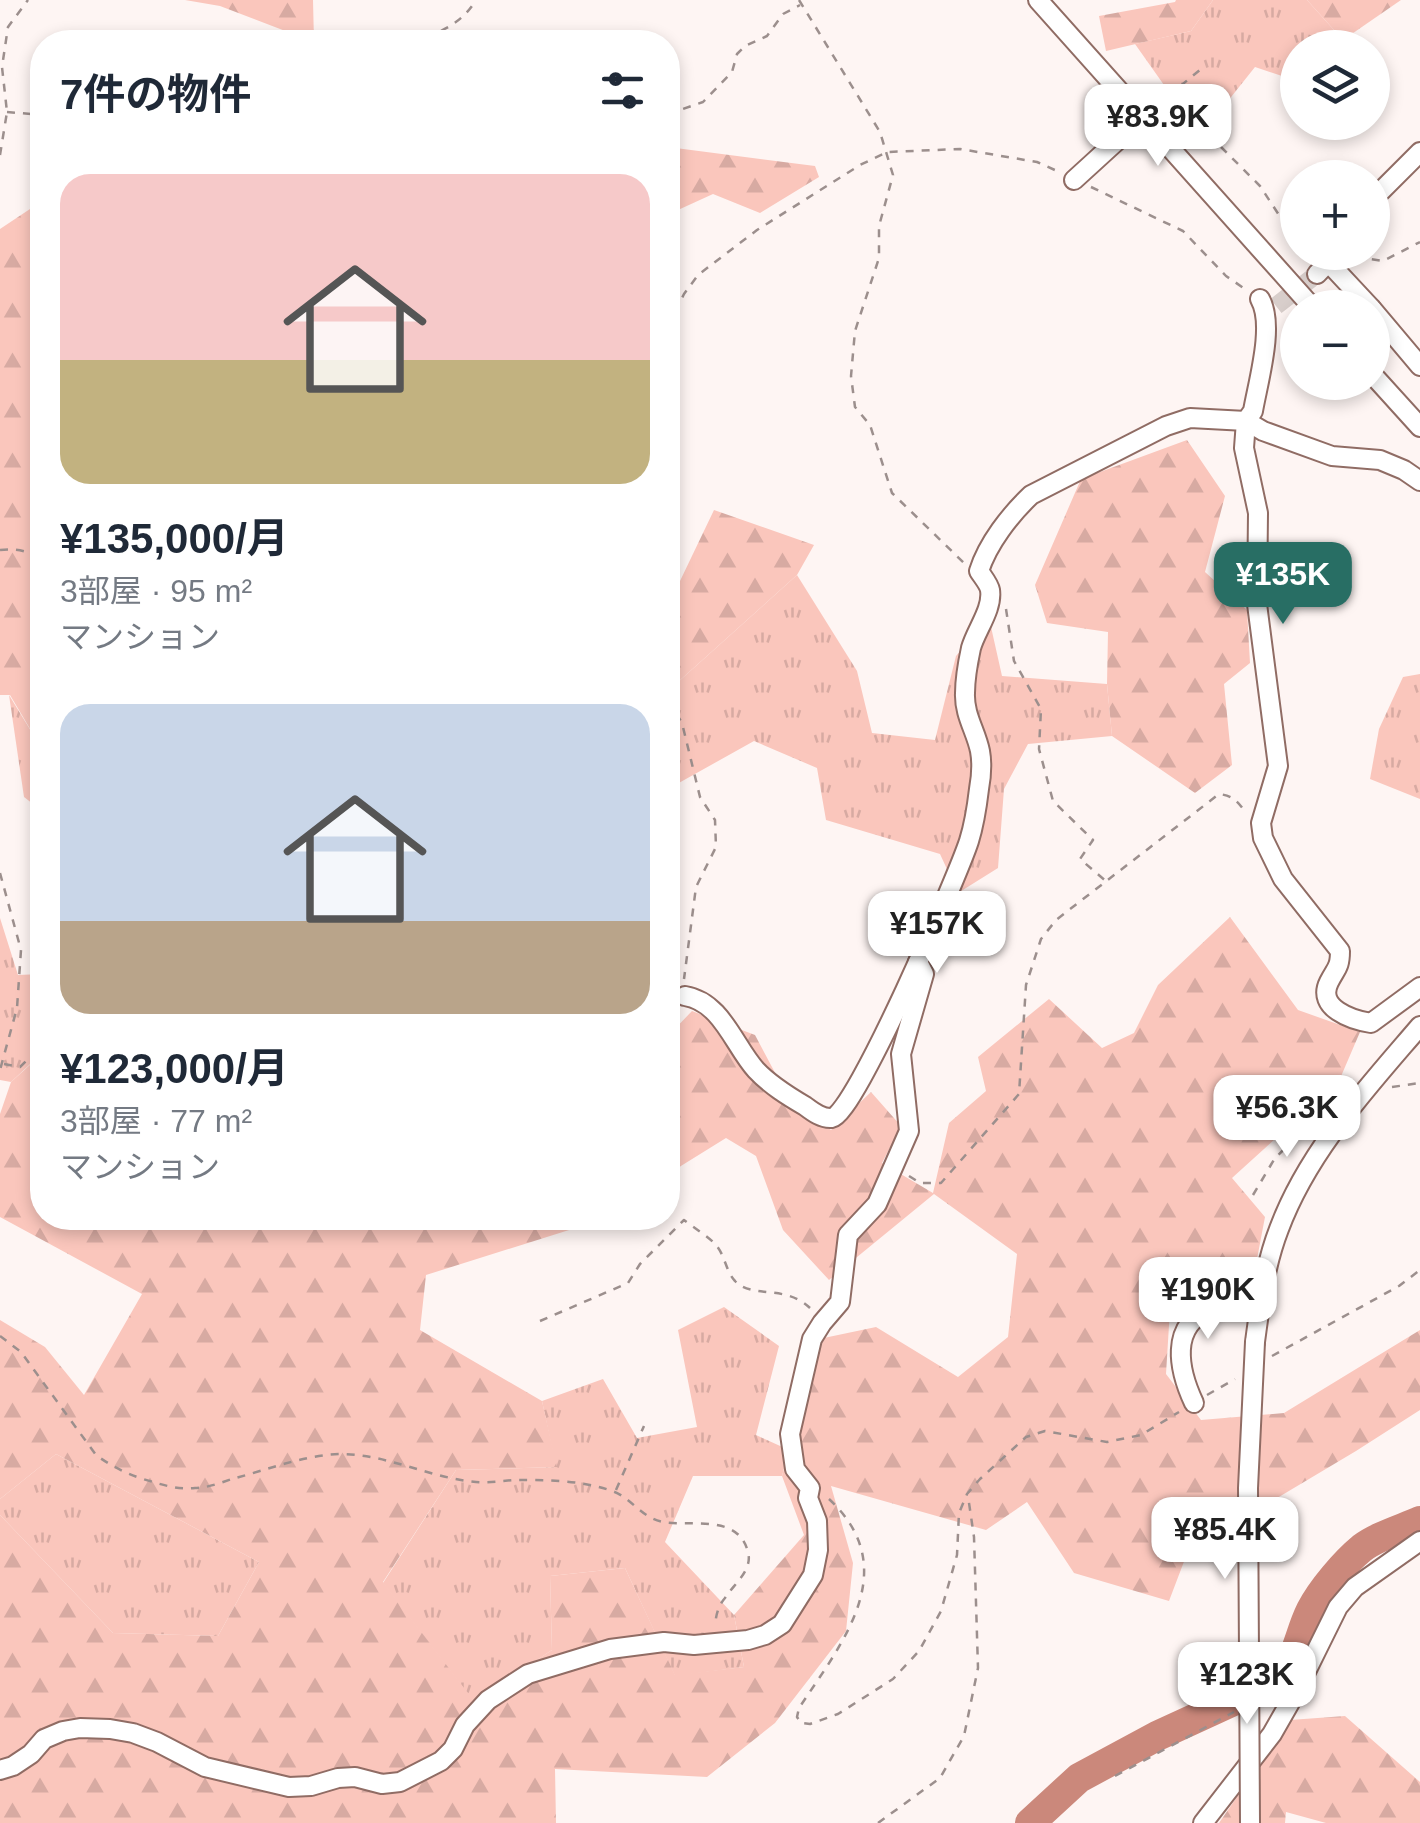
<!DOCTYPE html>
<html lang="ja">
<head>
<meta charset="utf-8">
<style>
  body { margin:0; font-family:Helvetica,"Noto Sans JP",sans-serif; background:#f6f6f7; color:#1f2937; height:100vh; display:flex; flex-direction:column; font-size:38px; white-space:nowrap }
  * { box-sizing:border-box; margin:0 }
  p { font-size:32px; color:#747a83 }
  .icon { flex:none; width:55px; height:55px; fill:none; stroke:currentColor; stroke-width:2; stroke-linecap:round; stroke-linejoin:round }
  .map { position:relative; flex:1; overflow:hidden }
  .sheet { position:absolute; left:30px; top:30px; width:650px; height:1200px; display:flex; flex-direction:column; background:#fff; border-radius:40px; box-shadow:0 5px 15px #0003 }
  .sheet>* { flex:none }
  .buttons { position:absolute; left:1280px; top:30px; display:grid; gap:20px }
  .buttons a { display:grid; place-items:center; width:110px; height:110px; border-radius:50%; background:#fff; box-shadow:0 5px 15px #0003; font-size:50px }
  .price { position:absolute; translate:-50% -85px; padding:0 22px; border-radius:20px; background:#fff; color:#222; font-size:32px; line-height:65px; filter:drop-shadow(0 2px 5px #0008) }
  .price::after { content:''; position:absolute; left:50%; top:60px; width:30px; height:22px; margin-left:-15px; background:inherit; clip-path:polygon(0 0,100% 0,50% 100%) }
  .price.active { background:#286e64; color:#fff }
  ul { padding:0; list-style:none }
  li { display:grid; align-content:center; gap:20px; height:530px; padding:0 30px }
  li span { display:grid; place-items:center; height:310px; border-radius:30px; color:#555 }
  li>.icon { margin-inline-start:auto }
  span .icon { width:180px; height:180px; fill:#fffc; stroke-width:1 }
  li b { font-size:42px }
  h2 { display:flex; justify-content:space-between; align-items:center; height:120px; padding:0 30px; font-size:42px }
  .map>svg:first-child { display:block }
</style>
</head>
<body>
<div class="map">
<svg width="1420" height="1823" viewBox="0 0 1420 1823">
  <defs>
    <pattern id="grass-tufts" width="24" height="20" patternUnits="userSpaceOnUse" patternTransform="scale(2.5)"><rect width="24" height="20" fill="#fac6bc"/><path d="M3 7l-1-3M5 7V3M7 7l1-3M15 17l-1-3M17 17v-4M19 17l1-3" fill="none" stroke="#d7aaa2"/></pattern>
    <pattern id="forest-firs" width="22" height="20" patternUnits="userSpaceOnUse" patternTransform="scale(2.5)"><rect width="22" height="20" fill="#fac6bc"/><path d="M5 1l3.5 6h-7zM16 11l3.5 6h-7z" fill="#d7aaa2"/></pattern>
  </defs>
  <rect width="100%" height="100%" fill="#fef5f3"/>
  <g fill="url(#grass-tufts)">
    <polygon points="1213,0 1307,0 1343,40 1339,47 1298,48 1297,81 1255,67 1200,136 1135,44 1191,31"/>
    <polygon points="797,575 857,671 872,733 935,740 956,656 989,618 1002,676 1107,684 1112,736 1028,744 1004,789 998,868 958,893 940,854 826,820 817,768 754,741 677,784 668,753 668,691"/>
    <polygon points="1420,674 1420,799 1370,779 1379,729 1403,677"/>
    <polygon points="9,695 42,749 42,811 24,797"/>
    <polygon points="0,918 18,975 42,974 42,1053 11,1082 0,1080"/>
    <polygon points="724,1307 779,1346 756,1435 789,1450 782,1476 693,1476 665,1542 734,1615 744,1667 675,1676 625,1568 550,1576 552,1650 474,1702 383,1583 456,1470 556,1467 542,1401 603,1379 637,1438 697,1427 678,1330"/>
    <polygon points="56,1454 259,1562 218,1636 113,1633 0,1515 0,1499"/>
  </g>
  <g fill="url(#forest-firs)">
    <polygon points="185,0 313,0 314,42 220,6"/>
    <polygon points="1176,0 1213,0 1191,31 1106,51 1099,16 1175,2"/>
    <polygon points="1307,0 1401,0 1343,40"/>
    <polygon points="668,147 815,166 819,177 760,213 713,194 678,210 668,235"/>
    <polygon points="42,201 42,749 10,695 0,695 0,229"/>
    <polygon points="1187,440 1225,496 1205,572 1247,610 1250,663 1224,684 1232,765 1195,793 1112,736 1107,684 1108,632 1047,623 1035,585 1081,479"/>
    <polygon points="714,510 814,545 797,575 668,691 668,586 680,581"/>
    <polygon points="1230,917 1298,1010 1360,1032 1339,1081 1232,1178 1265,1217 1253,1280 1170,1309 1166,1374 1201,1420 1284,1413 1420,1330 1420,1410 1356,1451 1188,1551 1169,1601 1074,1573 1027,1502 986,1530 831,1486 853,1563 846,1631 775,1723 707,1777 555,1769 556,1823 0,1823 0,1515 113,1633 218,1636 259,1562 56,1454 0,1499 0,1320 45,1347 84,1395 142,1294 0,1217 0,1114 11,1082 42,1054 42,1218 598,1218 585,1225 426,1275 420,1330 542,1401 557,1467 456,1470 383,1582 474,1701 552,1650 550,1576 625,1568 675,1675 744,1667 734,1615 804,1535 782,1476 819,1339 876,1327 958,1377 1008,1337 1017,1254 934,1194 829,1280 783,1230 756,1156 726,1138 668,1174 668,1036 692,1011 755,1035 790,1101 831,1130 871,1092 901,1126 882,1163 933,1193 949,1123 986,1091 978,1057 1049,999 1102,1048 1134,1033 1158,985"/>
    <polygon points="1345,1716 1420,1782 1420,1823 1326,1823 1286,1812 1285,1823 1219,1823 1290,1720"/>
  </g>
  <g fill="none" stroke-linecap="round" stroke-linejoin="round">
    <path stroke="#cb887b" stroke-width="30" d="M1030,1823l49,-45 78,-42 120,-55c22,-24 21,-45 34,-71 10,-20 34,-48 51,-62 16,-12 40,-19 58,-27"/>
    <polyline stroke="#d8cecb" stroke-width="18" stroke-dasharray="18 9" stroke-linecap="butt" points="1276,306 1317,274"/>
    <defs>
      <g id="minor">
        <polyline points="1038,0 1313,308"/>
        <polyline points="1074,180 1143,117"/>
        <polyline points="1372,200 1420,152"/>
        <polyline points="1329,263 1371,308"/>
        <polyline points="1317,274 1338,252"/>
        <path d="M1260,299c15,26 -2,83 -7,112l-7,10 -2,27 14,65 -1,91 21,162 -17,57 2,15 20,41 57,72c0,17 -4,17 -11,31 -13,26 23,38 42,41l49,-36"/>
        <polyline points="1372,309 1420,366"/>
        <polyline points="1372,374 1420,427"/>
        <path d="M685,996c37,6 49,50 71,74 14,15 32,26 49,36 8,6 17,13 27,12 23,-4 126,-243 137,-277 5,-16 8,-35 10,-52 2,-11 3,-27 1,-38 -4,-20 -16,-36 -15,-58 0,-14 3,-31 6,-45 5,-18 22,-39 19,-58 -1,-6 -8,-14 -11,-19 9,-28 31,-56 52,-76l135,-69 24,-8 56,3 17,10 69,25 48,4 24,10 16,11"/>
        <path d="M1255,1342c5,-38 10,-77 24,-113 29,-78 88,-141 141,-203"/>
        <path d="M1194,1403c-15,-32 -26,-78 18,-95 14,-5 33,-2 47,-1"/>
        <polyline points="0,1770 13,1766 31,1754 44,1739 63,1731 80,1728 110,1729 133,1733 157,1742 205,1767 289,1787 311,1786 338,1778 355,1777 382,1784 400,1782 441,1761 453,1749 465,1725 488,1700 528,1674 610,1649 664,1642 694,1645 748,1640 765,1635 782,1624 813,1575 818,1550 817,1521 808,1498 810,1488 795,1469 790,1434 812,1339 822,1323 840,1302 848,1235 877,1204 909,1131 901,1054 924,974 918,962"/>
        <polyline points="1203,1823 1272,1734 1296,1692 1338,1607 1355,1587 1420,1541"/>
      </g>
    </defs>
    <use href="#minor" stroke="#906c64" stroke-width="22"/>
    <g stroke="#9c8f8d" stroke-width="2.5" stroke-dasharray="8 8" stroke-linecap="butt">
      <polyline points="799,0 880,132 893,175 879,226 879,258 855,331 851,376 855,407 870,425 892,493 964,563"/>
      <polyline points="147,42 155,42"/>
      <path d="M411,42c27,-9 49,-16 65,-42"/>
      <polyline points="1156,106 1201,69"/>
      <polyline points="7,112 31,114 42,105"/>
      <polyline points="668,114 703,102 732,72 737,54 745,46 767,36 783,14 800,5"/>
      <polyline points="1221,147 1260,186 1298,244"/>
      <polyline points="0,155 7,112 2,67 8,27 28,0"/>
      <polyline points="1091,187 1183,231 1226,276 1245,289"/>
      <polyline points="1303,252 1308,260"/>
      <polyline points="1356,257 1383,261 1420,242"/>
      <polyline points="668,326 684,294 698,275 757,230 860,165 887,152 960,149 1037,162 1057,171"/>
      <path d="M0,550c15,-2 30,1 42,10"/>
      <polyline points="1006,609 1014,661 1041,709 1039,749 1053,801 1093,840 1080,859 1107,882"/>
      <polyline points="668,700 682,723 700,797 715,820 716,847 696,887 684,979"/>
      <polyline points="0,873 21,950 17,1008 0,1070"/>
      <polyline points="4,1064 20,1067 42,1045"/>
      <polyline points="1392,1087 1420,1083"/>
      <path d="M909,1176l11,7h21l78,-89 7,-109 15,-46 15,-19 163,-126c15,2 19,8 27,19"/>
      <polyline points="1253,1195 1275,1158 1329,1106"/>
      <path d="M540,1321l88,-38 12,-19 44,-44c10,8 24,16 32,25 9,10 10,27 19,36 17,18 50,3 75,27"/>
      <path d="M0,1336l21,16 75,103c15,11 29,18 47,24 17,5 33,11 52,9 12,0 25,-5 37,-9 35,-9 74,-25 111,-25 46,1 87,24 133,28 12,1 25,-1 38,-2 31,0 68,0 98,11 19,6 29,27 51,31 28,5 75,-9 85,30 5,18 -14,32 -23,46 -7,8 -9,17 -10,28"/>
      <polyline points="1272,1356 1399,1286 1420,1270"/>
      <polyline points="1207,1395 1235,1379"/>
      <polyline points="616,1490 644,1426"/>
      <path d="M829,1499c75,70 13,144 -30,209l-2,9 4,6 9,1 28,-10 55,-35 26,-28 22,-40 16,-56 2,-42 8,-19 13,-15 46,-42 19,-6 62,11 34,-7 38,-23"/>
      <polyline points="1115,1776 1234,1712"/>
      <polyline points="878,1823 940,1778 964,1736 978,1668 974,1537 968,1496"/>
    </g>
    <use href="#minor" stroke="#fff" stroke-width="18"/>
    <defs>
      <polyline id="minor-bridge" points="1250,1823 1248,1488 1255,1342"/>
    </defs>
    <use href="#minor-bridge" stroke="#906c64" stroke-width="22" stroke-linecap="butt"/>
    <use href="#minor-bridge" stroke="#fff" stroke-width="18"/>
  </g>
</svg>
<div class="buttons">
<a><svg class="icon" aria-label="layers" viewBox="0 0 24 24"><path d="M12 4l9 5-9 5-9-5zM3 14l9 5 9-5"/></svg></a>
<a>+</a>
<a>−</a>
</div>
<b class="price" style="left:1158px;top:169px">¥83.9K</b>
<b class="price active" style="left:1283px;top:627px">¥135K</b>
<b class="price" style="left:937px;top:976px">¥157K</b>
<b class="price" style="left:1287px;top:1160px">¥56.3K</b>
<b class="price" style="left:1208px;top:1342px">¥190K</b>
<b class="price" style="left:1225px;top:1582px">¥85.4K</b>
<b class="price" style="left:1247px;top:1727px">¥123K</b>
<section class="sheet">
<h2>7件の物件<svg class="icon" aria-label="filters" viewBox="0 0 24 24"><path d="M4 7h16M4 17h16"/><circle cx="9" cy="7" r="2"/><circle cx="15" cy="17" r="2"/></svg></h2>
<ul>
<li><span style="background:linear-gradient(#f6c9c9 60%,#c2b280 0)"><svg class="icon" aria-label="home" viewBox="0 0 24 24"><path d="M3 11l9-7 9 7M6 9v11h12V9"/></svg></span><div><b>¥135,000/月</b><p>3部屋 · 95 m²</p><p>マンション</p></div></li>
<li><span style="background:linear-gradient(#c9d6e8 70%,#b9a48a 0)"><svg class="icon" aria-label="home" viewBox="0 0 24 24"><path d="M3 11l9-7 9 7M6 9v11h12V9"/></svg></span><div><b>¥123,000/月</b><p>3部屋 · 77 m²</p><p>マンション</p></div></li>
</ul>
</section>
</div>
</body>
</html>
